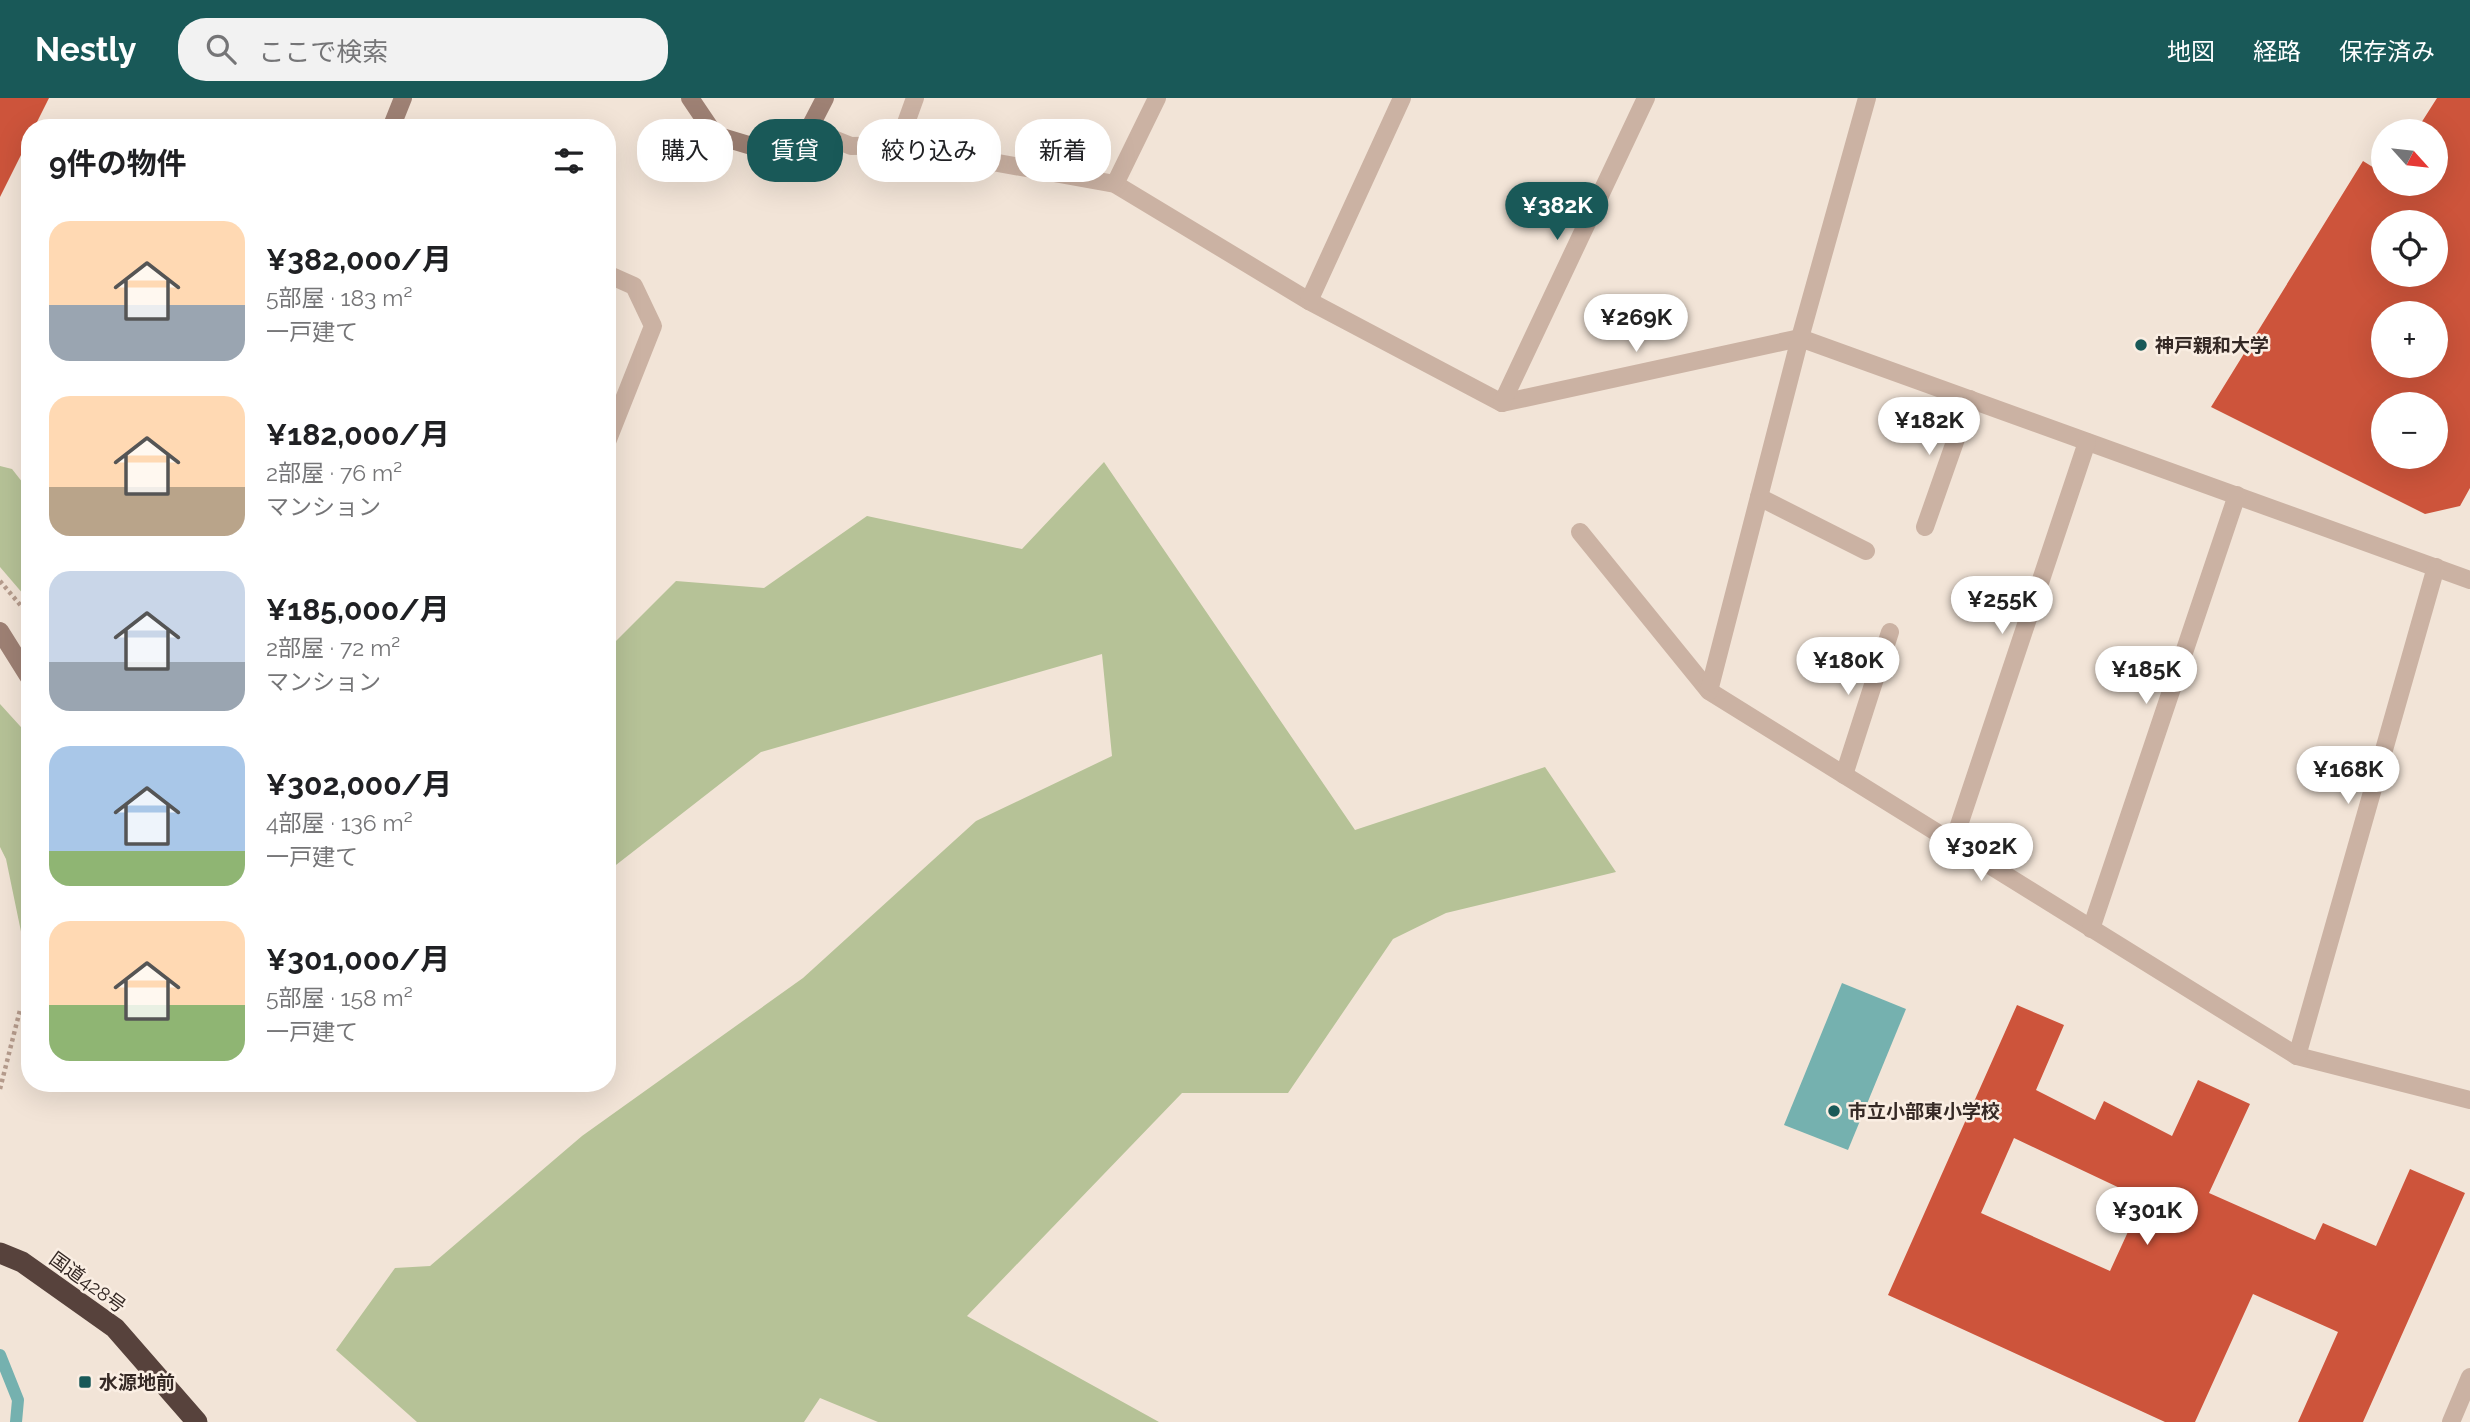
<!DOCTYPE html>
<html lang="ja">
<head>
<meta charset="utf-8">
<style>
  body { margin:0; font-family:Raleway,"Noto Sans JP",sans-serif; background:#f2f2f2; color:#202124; height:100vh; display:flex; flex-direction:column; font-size:26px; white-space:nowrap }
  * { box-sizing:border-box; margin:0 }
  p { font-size:23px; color:#757577 }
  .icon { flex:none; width:38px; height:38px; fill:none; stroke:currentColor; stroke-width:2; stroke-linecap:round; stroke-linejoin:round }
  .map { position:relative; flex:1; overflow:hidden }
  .sheet { position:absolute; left:21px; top:21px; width:595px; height:973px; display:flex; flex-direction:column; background:#fff; border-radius:28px; box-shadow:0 7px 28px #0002 }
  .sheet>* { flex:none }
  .hud { position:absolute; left:637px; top:21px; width:665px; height:63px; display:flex; gap:14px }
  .needle { width:46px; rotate:117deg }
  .controls { position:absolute; left:2371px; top:21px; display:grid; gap:14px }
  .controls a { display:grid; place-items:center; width:77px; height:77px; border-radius:50%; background:#fff; box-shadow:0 7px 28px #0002; font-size:35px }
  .price { position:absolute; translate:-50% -60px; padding:0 16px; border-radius:24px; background:#fff; color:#222; font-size:23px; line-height:46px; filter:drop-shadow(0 2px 4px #0008) }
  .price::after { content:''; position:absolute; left:50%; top:42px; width:21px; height:16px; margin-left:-10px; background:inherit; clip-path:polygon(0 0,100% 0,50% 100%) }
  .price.current { background:#195958; color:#fff }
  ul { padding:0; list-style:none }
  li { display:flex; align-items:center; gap:21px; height:175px; padding:0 28px }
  li span { display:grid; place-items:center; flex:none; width:196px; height:140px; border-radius:21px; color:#555 }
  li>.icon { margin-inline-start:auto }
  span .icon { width:84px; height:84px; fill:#fffc; stroke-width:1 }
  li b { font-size:30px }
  h2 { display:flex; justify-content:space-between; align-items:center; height:84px; padding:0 28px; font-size:30px }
  .pill { padding:0 24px; border-radius:28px; background:#fff; box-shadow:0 7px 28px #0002; font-size:24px; line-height:63px }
  .pill.current { background:#195958; color:#fff }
  header { display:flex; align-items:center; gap:42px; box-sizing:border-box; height:98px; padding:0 35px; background:#195958; color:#fff }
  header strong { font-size:33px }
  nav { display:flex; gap:38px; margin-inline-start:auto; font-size:24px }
  .search { width:490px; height:63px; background:#f2f2f2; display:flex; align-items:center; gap:18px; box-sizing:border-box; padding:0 24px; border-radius:28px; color:#757577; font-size:26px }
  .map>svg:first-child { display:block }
</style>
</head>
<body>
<header>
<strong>Nestly</strong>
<div class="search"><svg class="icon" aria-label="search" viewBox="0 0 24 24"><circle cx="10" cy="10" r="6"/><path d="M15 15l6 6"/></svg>ここで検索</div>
<nav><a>地図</a><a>経路</a><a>保存済み</a></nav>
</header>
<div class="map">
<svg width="2470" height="1324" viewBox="0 0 2470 1324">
  <rect width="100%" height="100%" fill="#f2e4d7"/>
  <g fill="#b6c297">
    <polygon points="1104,364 1355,732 1545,669 1616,774 1446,815 1393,841 1288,995 1182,995 967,1218 1159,1324 878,1324 820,1300 804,1324 417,1324 336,1252 395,1170 430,1168 582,1038 803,880 976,723 1112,658 1102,556 761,654 607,774 607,552 676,483 764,490 867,418 1022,451"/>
    <polygon points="0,368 12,371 30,394 30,504 0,469"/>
    <polygon points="0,606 30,639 30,857 25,853 6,761 0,749"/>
  </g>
  <polygon fill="#75b1af" points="1842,885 1906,911 1848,1052 1784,1027"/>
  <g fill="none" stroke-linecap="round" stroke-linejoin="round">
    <polyline stroke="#75b1af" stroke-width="12" points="0,1257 18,1302 16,1324"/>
  </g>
  <g fill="#cd543b" fill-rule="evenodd">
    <polygon points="0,0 49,0 34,30 30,30 30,39 0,99"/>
    <path d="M2437,0h33v390l-10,18 -35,8 -214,-107 152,-246 21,13v10h52v-53h-20zM2384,124h52v53h-52zM2384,215h52v53h-52zM2384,306h52v53h-52z"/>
    <path d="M2017,907l47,20 -28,65 59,30 9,-19 68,35 26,-56 52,24 -41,89 106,47 8,-17 53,23 34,-77 55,24 -102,229h-65l40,-90 -85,-38 -58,128h-30l-277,-127zM2014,1040l129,61 -33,72 -129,-58z"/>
  </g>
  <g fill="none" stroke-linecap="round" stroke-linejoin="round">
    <g stroke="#b69c8d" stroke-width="4.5" stroke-dasharray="3.5 3.5" stroke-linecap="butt">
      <polyline points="0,483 22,509"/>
      <polyline points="0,991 20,912"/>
    </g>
    <g stroke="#cbb2a3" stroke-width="18">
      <polyline points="809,31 851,48 898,47 1115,86 1309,203 1502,305 1800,240 2470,482"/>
      <polyline points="898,47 915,0"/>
      <polyline points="1115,86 1157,0"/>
      <polyline points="607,176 634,188 653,228 607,344"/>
      <polyline points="1309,203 1402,0"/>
      <polyline points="1502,305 1646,0"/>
      <polyline points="1759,399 1866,453"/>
      <polyline points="1925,429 1970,301"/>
      <polyline points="1580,434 1709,593 2297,958 2470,1002"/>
      <polyline points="1709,593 1800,240 1867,0"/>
      <polyline points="1844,677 1890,534"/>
      <polyline points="1953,745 2087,344"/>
      <polyline points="2091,831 2237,397"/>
      <polyline points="2297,958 2436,469"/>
      <polyline points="2451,1324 2470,1279"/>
    </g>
    <g stroke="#9e8174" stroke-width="18">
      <polyline points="690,0 715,37 762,51 809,31 825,0"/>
      <polyline points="391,30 403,0"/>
      <polyline points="0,533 30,581"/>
    </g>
    <polyline stroke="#57423c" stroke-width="21" points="0,1155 22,1164 115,1230 197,1324"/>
  </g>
  <g fill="#195958" stroke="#faeee3" stroke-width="2.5">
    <circle cx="2141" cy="247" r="7"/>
    <circle cx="1834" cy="1013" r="7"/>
    <rect x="78" y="1277" width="14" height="14" rx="3.5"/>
  </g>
  <g text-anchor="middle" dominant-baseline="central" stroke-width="5" stroke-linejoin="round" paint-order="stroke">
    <g font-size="19" font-weight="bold" fill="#352925" stroke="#faeee3" text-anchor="start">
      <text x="2155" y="247">神戸親和大学</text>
      <text x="1848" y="1013">市立小部東小学校</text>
      <text x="99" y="1284">水源地前</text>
    </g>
    <g font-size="19" fill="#352925" stroke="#faeee3">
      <text transform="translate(88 1184) rotate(36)">国道428号</text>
    </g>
  </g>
</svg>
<div class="controls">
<a><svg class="needle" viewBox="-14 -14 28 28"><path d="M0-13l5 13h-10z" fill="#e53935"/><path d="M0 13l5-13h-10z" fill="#757577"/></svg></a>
<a><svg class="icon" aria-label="locate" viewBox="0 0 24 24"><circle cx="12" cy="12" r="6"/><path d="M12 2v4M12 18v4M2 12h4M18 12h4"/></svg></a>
<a>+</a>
<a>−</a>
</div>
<b class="price current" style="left:1557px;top:144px">¥382K</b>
<b class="price" style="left:1636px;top:256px">¥269K</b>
<b class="price" style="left:1929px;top:359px">¥182K</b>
<b class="price" style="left:2002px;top:538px">¥255K</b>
<b class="price" style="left:1848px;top:599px">¥180K</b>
<b class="price" style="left:2146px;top:608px">¥185K</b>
<b class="price" style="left:2348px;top:708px">¥168K</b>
<b class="price" style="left:1981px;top:785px">¥302K</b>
<b class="price" style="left:2147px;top:1149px">¥301K</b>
<div class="hud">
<a class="pill">購入</a>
<a class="pill current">賃貸</a>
<a class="pill">絞り込み</a>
<a class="pill">新着</a>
</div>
<section class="sheet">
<h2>9件の物件<svg class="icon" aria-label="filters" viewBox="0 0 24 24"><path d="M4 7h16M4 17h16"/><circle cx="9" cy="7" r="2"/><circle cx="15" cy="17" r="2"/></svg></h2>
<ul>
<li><span style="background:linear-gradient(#ffd9b3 60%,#9aa5b1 0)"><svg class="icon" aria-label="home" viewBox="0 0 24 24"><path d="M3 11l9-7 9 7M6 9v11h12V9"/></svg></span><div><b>¥382,000/月</b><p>5部屋 · 183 m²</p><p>一戸建て</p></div></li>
<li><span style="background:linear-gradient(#ffd9b3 65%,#b9a48a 0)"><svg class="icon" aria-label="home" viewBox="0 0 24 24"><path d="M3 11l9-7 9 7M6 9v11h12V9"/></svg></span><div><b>¥182,000/月</b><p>2部屋 · 76 m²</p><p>マンション</p></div></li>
<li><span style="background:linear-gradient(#c9d6e8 65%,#9aa5b1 0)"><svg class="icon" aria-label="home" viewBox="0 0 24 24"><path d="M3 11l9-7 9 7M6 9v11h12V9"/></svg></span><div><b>¥185,000/月</b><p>2部屋 · 72 m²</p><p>マンション</p></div></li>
<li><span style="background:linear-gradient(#a9c7e8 75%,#8fb573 0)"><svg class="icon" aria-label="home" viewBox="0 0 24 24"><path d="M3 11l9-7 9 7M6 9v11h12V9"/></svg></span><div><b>¥302,000/月</b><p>4部屋 · 136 m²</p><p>一戸建て</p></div></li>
<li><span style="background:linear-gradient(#ffd9b3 60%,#8fb573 0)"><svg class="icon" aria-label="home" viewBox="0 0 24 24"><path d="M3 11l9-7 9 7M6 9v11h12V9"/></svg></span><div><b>¥301,000/月</b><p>5部屋 · 158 m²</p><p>一戸建て</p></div></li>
</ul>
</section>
</div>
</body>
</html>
